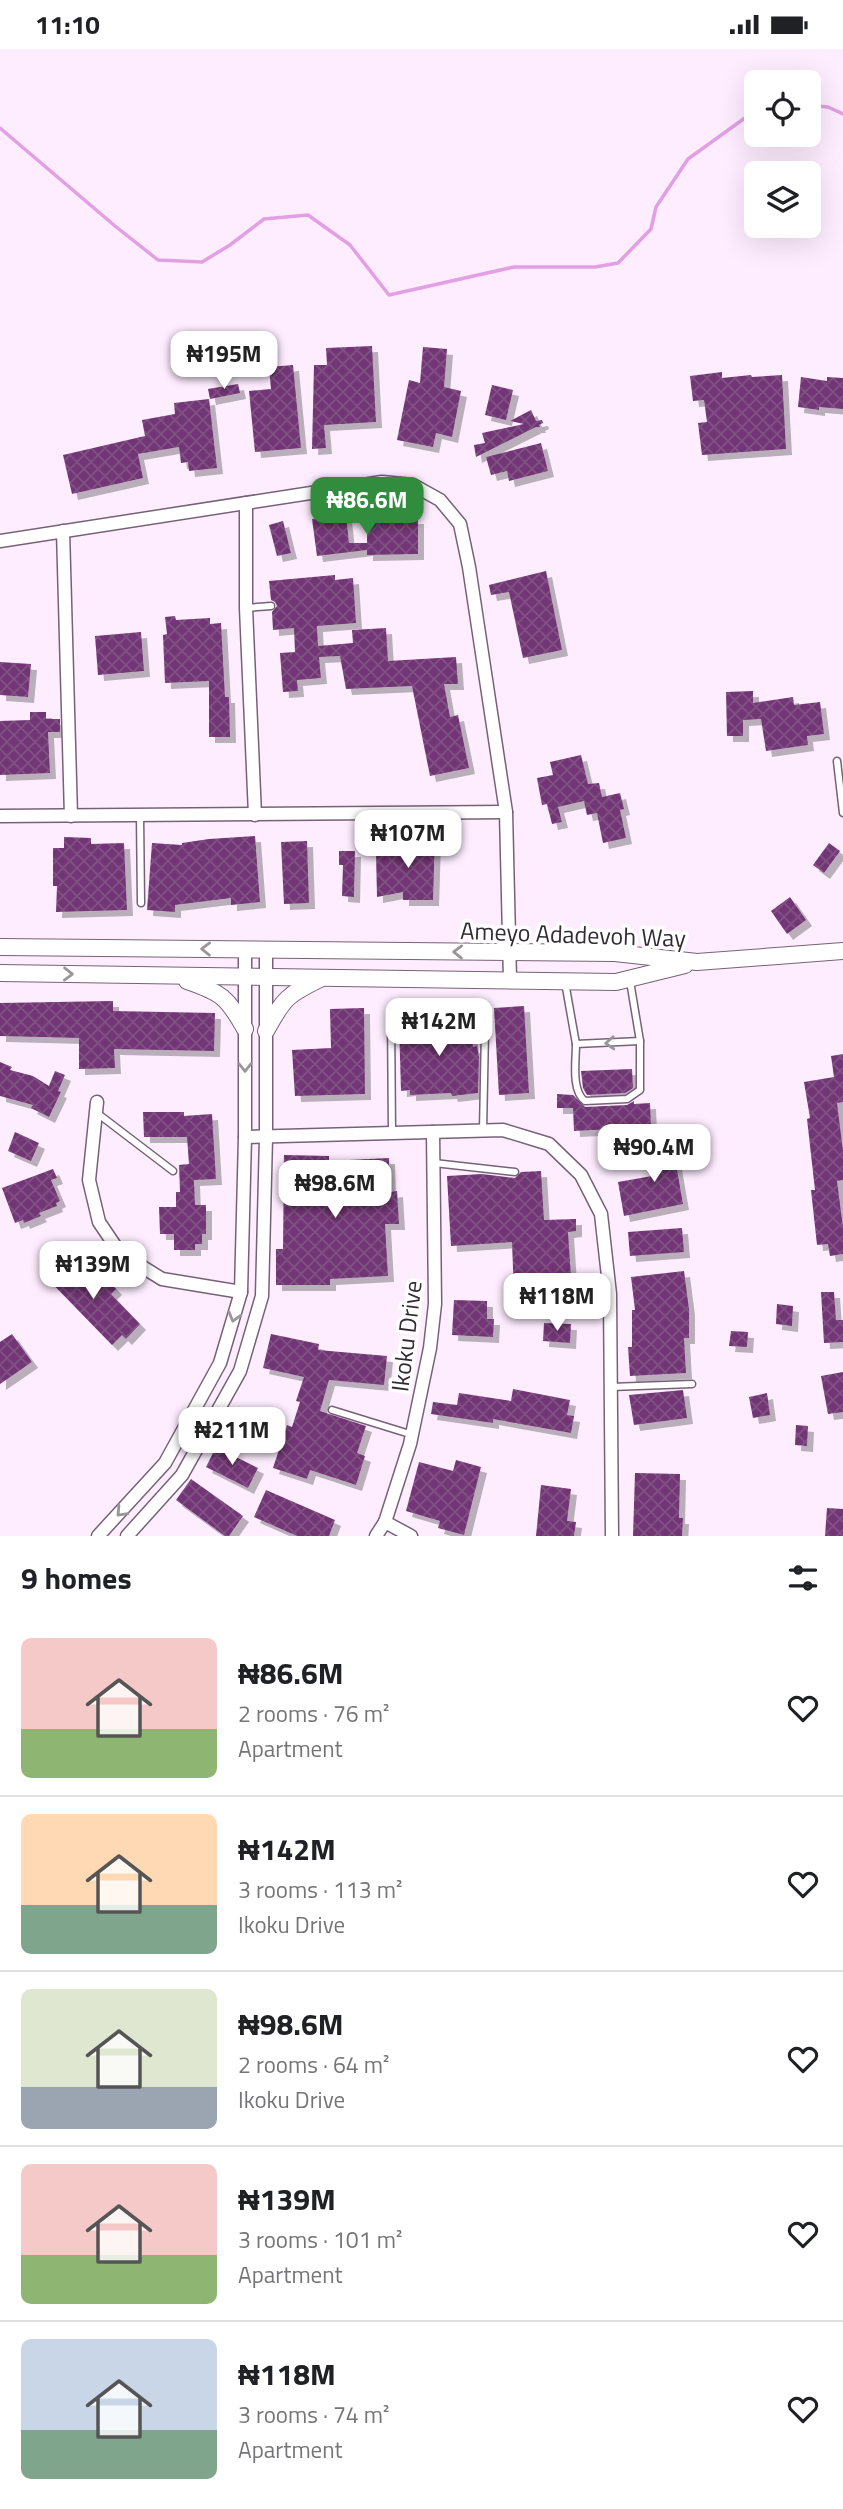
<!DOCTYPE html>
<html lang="en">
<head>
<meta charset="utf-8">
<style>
  body { margin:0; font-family:"Titillium Web",sans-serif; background:#f2f2f2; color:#202124; height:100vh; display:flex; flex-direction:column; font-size:26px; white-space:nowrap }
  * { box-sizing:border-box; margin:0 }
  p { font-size:23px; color:#757577 }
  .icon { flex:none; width:38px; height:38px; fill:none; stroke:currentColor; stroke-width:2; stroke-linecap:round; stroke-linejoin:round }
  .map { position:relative; height:1487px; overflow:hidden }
  .details { display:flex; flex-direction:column; background:#fff; flex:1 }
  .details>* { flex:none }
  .fabs { position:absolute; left:744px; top:21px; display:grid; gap:14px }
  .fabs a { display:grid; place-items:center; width:77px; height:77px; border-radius:10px; background:#fff; box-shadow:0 7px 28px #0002; font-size:35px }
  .price { position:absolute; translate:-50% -60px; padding:0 16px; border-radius:14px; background:#fff; color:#222; font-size:23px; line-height:46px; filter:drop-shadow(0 2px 4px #0008) }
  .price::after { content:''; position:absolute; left:50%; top:42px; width:21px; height:16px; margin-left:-10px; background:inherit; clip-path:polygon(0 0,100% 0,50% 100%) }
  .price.selected { background:#318c3d; color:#fff }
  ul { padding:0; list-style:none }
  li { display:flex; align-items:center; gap:21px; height:175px; padding:0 21px }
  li+li { border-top:2px solid #e0e0e0 }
  li span { display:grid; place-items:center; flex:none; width:196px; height:140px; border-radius:10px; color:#555 }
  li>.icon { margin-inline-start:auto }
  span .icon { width:84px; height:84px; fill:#fffc; stroke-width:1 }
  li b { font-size:30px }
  h2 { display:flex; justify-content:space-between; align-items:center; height:84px; padding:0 21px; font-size:30px }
  .status { display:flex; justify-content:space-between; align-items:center; height:49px; padding:0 35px; background:#fff; direction:ltr }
  .status svg { height:19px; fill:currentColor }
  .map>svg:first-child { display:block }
</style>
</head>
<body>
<div class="status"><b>11:10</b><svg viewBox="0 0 49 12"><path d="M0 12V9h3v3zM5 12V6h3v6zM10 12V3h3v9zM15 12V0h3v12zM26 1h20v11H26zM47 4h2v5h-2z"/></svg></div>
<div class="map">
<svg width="843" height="1487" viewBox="0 0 843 1487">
  <defs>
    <pattern id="building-cross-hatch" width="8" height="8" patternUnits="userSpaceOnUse" patternTransform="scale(1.75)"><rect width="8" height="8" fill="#723675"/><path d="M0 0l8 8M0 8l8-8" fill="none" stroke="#825184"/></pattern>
    <filter id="shadow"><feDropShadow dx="6" dy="6" stdDeviation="0" flood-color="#0004"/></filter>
  </defs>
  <rect width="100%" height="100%" fill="#feedff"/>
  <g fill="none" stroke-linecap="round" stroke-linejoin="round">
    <g stroke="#e29fe4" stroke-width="3.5">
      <polyline points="808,56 828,58 843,65"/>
      <polyline points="0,79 115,177 158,211 202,213 230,196 264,170 308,166 350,196 389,246 514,218 595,218 618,214 651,180 656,158 688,110 756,61"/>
    </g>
  </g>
  <g fill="url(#building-cross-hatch)" filter="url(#shadow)">
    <polygon points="372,297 376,373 324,376 326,399 312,400 314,316 327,316 326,299"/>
    <polygon points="423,298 447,300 444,338 461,342 452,388 436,384 433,398 397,391 409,331 420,334"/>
    <polygon points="293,316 301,399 255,403 249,342 271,340 269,318"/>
    <polygon points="722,323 722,329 751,326 752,328 782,326 786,400 702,406 698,374 707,373 704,351 693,352 690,327"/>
    <polygon points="801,328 827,332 827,328 843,329 843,360 819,358 819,361 798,358"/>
    <polygon points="238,335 240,344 210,350 208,340"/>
    <polygon points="492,336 513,341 506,371 485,366"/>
    <polygon points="209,350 217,419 189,422 188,413 181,414 179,398 138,405 143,429 72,445 63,406 145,387 142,371 175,365 174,354"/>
    <polygon points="531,361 536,372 542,371 543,374 539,376 540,378 536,378 476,408 474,396 485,394 482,384 524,375 510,372"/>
    <polygon points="541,394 548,422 509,432 507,422 491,426 486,408"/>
    <polygon points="346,466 349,494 367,494 367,471 418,469 418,505 367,506 367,501 317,507 312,470"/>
    <polygon points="283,472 291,504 277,507 269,476"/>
    <polygon points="546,522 562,601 523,609 509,543 491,546 489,536"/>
    <polygon points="335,526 335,531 353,529 356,574 317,577 318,597 353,594 352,581 386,579 388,612 456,608 458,635 444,635 450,668 458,666 469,719 430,727 412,637 346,640 340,607 319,608 321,629 297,631 298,642 283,643 280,604 295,603 294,579 273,581 272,563 277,557 275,553 271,551 269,532"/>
    <polygon points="175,567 176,571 210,569 210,575 221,574 225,648 229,648 230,688 209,688 209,632 165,634 163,586 167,585 165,568"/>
    <polygon points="141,583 144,622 98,626 95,587"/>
    <polygon points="0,613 31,615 28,648 0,646"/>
    <polygon points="753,642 753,654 793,648 794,656 820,653 824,685 807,687 808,696 766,702 761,670 743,671 743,687 727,687 726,643"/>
    <polygon points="30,663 46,663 46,670 60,670 60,683 48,683 50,724 0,726 0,672 30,671"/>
    <polygon points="581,706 588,735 599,734 602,748 620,744 624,760 620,761 626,789 603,794 597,764 587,766 584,752 558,758 562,773 552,775 547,755 542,756 537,729 553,726 550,713"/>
    <polygon points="255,787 260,853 231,856 231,849 175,856 175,863 147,861 152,794 182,796 182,794 209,790"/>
    <polygon points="64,788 91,789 91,795 124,794 127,861 56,863 57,837 53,837 53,799 64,799"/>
    <polygon points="404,788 435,788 433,851 403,851 403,843 377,848 376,804 404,805"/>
    <polygon points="307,792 309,854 284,855 281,793"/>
    <polygon points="829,794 840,802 824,824 813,816"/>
    <polygon points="339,802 355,802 354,848 342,847 343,816 339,816"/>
    <polygon points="790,848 806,871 787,885 771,862"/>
    <polygon points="113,952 113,962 215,964 214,1002 114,1000 115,1019 79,1020 79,989 0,987 0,954"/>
    <polygon points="524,957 529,1044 499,1046 494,959"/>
    <polygon points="364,959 365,1045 295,1047 292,1001 331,999 330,960"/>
    <polygon points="469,968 473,998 477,997 479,1008 478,1044 452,1047 451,1044 410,1046 410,1041 401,1042 399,974"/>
    <polygon points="843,1005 843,1053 837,1054 843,1102 843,1131 837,1132 843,1178 843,1205 830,1207 828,1195 817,1196 811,1141 815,1141 807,1070 810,1069 804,1033 834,1028 831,1007"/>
    <polygon points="0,1013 12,1018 10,1021 33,1027 49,1037 55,1022 65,1026 58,1042 61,1043 49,1068 31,1059 33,1056 0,1047"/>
    <polygon points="632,1020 633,1039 625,1044 587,1046 583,1039 581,1022"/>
    <polygon points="557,1045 573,1046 585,1058 627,1056 634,1052 634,1055 650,1054 651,1078 574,1082 573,1059 557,1059"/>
    <polygon points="143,1063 184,1063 184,1067 212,1065 216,1130 194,1131 195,1156 206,1156 206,1185 202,1185 202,1195 195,1195 195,1201 174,1201 174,1185 160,1185 159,1158 176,1158 176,1143 180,1143 179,1116 189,1115 187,1088 144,1088"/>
    <polygon points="15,1083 39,1094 31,1112 8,1102"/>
    <polygon points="672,1092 683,1155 624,1167 618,1133 652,1127 646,1097"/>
    <polygon points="284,1106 329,1107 329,1112 389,1109 390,1143 397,1142 399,1175 385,1175 388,1227 330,1230 330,1236 276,1236 276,1200 283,1200"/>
    <polygon points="53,1120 57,1129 51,1131 60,1152 56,1154 57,1157 39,1164 41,1167 24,1174 23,1171 15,1174 2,1139"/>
    <polygon points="541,1122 544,1171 576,1170 576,1182 568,1183 572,1242 514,1245 512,1193 451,1197 447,1127 482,1125 515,1129 521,1123"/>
    <polygon points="682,1179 684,1203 630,1207 628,1183"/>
    <polygon points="57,1210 64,1217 71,1211 96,1236 105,1228 116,1240 111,1245 140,1275 126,1290 122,1286 112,1296 42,1224"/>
    <polygon points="684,1222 689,1260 689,1289 684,1289 686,1324 630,1327 628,1298 632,1298 632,1261 635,1261 631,1228"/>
    <polygon points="821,1243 834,1243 836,1271 843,1271 843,1293 824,1294"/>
    <polygon points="454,1251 487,1252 487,1270 494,1270 493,1288 452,1286"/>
    <polygon points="777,1255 793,1257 792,1277 776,1275"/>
    <polygon points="544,1274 571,1275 570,1294 543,1292"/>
    <polygon points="731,1282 748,1283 747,1298 729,1297"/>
    <polygon points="12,1285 32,1313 0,1335 0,1293"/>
    <polygon points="271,1285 319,1295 318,1301 387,1307 384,1336 329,1331 320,1362 366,1377 357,1404 365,1407 356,1436 310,1421 307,1430 273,1419 287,1376 292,1378 300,1353 296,1352 304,1328 263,1319"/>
    <polygon points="843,1323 843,1363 828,1365 821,1327"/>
    <polygon points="513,1340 570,1351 567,1366 574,1367 571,1384 493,1370 493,1374 431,1365 433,1353 457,1356 459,1344 511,1352"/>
    <polygon points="683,1341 687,1369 634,1376 629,1346"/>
    <polygon points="767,1344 770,1366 753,1369 749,1348"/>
    <polygon points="796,1376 808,1377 807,1397 795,1396"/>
    <polygon points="216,1398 258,1419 248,1439 206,1418"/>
    <polygon points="456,1411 481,1418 464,1486 438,1479 440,1472 406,1462 419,1413 453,1422"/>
    <polygon points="635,1424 680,1425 679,1469 683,1469 682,1487 633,1487"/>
    <polygon points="191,1430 243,1467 229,1487 225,1487 176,1451"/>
    <polygon points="541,1436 571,1440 567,1472 576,1473 574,1487 536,1487"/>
    <polygon points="266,1441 335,1471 329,1487 297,1487 254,1468"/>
    <polygon points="827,1459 843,1460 843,1487 825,1487"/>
  </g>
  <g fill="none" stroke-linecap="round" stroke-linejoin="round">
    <defs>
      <g id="lane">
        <polyline points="246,559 271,557"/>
        <polyline points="837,712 843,764"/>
        <polyline points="140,767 141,854"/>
        <polyline points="565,933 576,995 640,992 630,932"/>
        <polyline points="391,965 392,1084"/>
        <path d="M576,995c0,16 -5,47 9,57l42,-2 13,-9v-49"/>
        <polyline points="97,1064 173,1122"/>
        <polyline points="483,1082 485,982"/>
        <polyline points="434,1114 515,1123"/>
        <polyline points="611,1338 692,1335"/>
        <polyline points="332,1361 413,1386"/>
      </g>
      <g id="street">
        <polyline points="246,454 246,559 255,766"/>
        <polyline points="63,482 71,767"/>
        <polyline points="0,492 382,433 413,436 440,451 460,475 469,518 506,763 510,931"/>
        <polyline points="0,767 506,763"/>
        <polyline points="97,1053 89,1131 99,1173 120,1204 162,1230 241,1243"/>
        <polyline points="245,1088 503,1081 549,1095 581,1126 601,1165 610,1245 612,1487"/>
        <polyline points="385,1473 411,1487"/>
        <polyline points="98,1487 165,1414 220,1314 241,1243 245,1088 245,900"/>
        <polyline points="127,1487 182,1426 240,1322 262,1247 266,1088 266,901"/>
        <polyline points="376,1487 385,1473 410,1395 430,1299 435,1255 433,1083"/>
      </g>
      <g id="secondary">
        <polyline points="0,898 615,904 697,913 843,902"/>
        <polyline points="0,924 616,933 685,916"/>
        <path d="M187,932c35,12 40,16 58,48"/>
        <path d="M266,982c18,-33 21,-36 54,-52"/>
      </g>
    </defs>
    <use href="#lane" stroke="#766276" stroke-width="9"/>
    <use href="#street" stroke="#766276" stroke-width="15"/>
    <use href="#secondary" stroke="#766276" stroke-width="18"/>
    <use href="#lane" stroke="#fff" stroke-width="6"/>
    <use href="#street" stroke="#fff" stroke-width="12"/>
    <use href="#secondary" stroke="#fff" stroke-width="16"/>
  </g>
  <defs><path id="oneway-chevron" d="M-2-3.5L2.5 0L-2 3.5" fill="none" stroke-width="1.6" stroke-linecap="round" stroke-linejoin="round" transform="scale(1.75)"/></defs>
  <g stroke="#999599">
    <use href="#oneway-chevron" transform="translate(206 900) rotate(-179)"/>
    <use href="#oneway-chevron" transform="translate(458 903) rotate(-179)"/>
    <use href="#oneway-chevron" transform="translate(68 925) rotate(1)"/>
    <use href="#oneway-chevron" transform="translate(610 994) rotate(177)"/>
    <use href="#oneway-chevron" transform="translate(245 1018) rotate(90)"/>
    <use href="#oneway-chevron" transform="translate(234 1268) rotate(106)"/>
    <use href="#oneway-chevron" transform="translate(121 1463) rotate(133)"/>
  </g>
  <g text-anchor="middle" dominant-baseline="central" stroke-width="7" stroke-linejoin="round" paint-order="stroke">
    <g font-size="24" fill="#332b33" stroke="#fff">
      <text transform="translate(573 885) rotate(2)">Ameyo Adadevoh Way</text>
      <text transform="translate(406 1287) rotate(-83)">Ikoku Drive</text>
    </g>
  </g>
</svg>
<div class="fabs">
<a><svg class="icon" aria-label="locate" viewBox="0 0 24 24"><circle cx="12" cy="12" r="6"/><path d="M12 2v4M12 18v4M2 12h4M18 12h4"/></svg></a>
<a><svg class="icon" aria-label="layers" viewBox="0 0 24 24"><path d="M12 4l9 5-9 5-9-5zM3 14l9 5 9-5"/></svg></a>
</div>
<b class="price" style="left:224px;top:342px">₦195M</b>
<b class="price selected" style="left:367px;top:488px">₦86.6M</b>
<b class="price" style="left:408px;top:821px">₦107M</b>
<b class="price" style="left:439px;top:1009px">₦142M</b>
<b class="price" style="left:654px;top:1135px">₦90.4M</b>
<b class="price" style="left:335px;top:1171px">₦98.6M</b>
<b class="price" style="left:93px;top:1252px">₦139M</b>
<b class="price" style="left:557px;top:1284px">₦118M</b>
<b class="price" style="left:232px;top:1418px">₦211M</b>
</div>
<section class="details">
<h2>9 homes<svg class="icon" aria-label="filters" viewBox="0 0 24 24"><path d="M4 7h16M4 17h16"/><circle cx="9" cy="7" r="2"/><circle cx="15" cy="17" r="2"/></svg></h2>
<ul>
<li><span style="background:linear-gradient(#f6c9c9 65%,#8fb573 0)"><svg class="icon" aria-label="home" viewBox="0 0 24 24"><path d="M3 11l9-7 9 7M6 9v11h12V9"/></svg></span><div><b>₦86.6M</b><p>2 rooms · 76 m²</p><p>Apartment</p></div><svg class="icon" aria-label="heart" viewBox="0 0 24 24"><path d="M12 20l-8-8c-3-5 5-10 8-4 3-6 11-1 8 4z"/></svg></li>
<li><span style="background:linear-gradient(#ffd9b3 65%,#7fa58c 0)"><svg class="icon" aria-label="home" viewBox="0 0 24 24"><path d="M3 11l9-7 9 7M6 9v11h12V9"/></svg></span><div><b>₦142M</b><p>3 rooms · 113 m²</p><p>Ikoku Drive</p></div><svg class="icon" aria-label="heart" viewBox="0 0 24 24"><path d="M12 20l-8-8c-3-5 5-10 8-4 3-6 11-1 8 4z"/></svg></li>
<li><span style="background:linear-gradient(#dfe7d0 70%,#9aa5b1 0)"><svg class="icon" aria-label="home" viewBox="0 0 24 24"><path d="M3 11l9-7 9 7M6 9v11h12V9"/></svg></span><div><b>₦98.6M</b><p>2 rooms · 64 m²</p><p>Ikoku Drive</p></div><svg class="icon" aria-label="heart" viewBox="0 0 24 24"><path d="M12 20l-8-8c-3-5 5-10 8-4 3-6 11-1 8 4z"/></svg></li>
<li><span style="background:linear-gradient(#f6c9c9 65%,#8fb573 0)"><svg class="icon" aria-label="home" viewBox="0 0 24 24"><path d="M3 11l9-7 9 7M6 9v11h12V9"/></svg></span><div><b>₦139M</b><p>3 rooms · 101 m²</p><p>Apartment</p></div><svg class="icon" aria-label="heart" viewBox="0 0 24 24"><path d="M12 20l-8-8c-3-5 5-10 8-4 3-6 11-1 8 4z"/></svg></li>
<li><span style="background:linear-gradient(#c9d6e8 65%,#7fa58c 0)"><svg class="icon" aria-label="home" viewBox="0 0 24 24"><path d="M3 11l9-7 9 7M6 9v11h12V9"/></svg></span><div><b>₦118M</b><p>3 rooms · 74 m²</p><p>Apartment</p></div><svg class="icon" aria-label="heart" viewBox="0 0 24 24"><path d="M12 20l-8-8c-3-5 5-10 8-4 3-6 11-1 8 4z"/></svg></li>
</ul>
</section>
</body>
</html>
